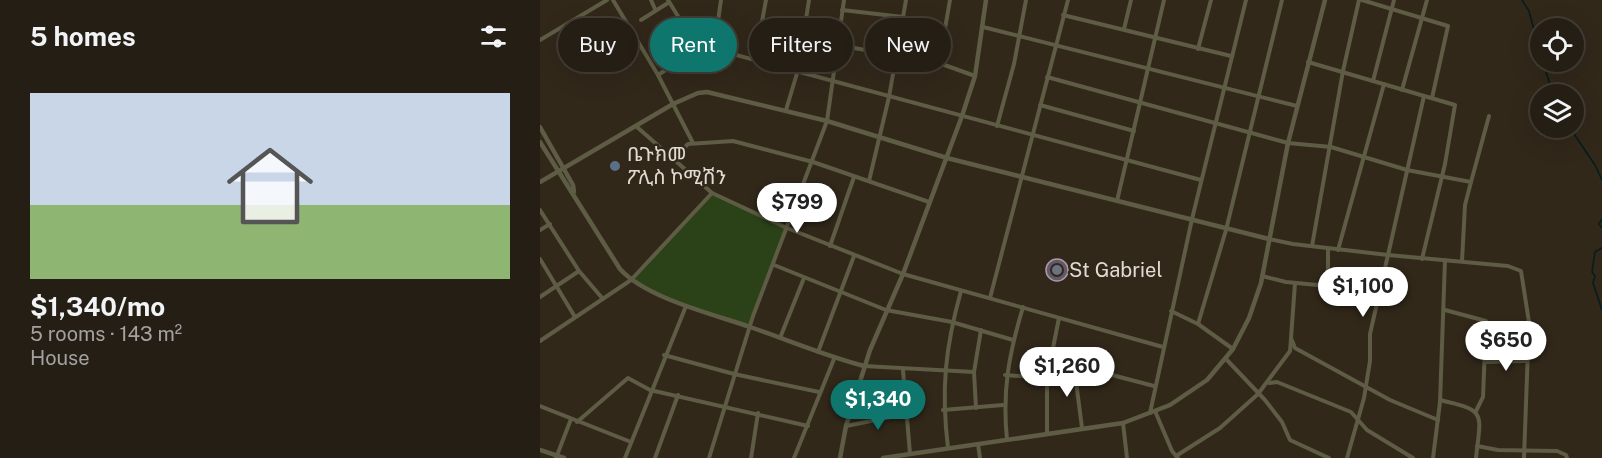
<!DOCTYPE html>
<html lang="en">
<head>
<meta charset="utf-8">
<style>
  body { margin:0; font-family:"Public Sans","Noto Sans Ethiopic",sans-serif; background:#312b22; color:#f1f3f6; height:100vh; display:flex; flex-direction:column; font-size:22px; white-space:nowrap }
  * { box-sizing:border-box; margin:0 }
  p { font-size:20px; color:#a3a2a0 }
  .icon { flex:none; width:33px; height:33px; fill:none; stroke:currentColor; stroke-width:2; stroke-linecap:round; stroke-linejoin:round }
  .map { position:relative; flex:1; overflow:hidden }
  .sheet { display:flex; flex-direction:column; background:#251e14; width:540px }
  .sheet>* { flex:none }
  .hud { position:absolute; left:18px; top:18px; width:570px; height:54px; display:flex; gap:12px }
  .tools { position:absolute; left:990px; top:18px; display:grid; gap:12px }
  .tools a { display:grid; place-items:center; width:54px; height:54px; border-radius:50%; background:#251e14; box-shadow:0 6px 24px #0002,0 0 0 2px #423c34; font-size:30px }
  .price { position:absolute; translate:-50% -51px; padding:0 14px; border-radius:21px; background:#fff; color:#222; font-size:20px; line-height:39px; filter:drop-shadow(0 2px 3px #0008) }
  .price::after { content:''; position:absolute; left:50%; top:36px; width:18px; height:14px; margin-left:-9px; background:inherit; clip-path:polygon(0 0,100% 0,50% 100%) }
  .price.selected { background:#0f766e; color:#fff }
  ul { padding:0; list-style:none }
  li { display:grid; align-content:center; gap:12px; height:318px; padding:0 30px }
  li+li { border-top:2px solid #423c34 }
  li span { display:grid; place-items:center; height:186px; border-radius:0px; color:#555 }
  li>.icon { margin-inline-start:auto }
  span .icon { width:108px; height:108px; fill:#fffc; stroke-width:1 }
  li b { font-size:26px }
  h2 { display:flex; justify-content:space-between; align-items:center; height:72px; padding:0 30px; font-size:26px }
  .tag { padding:0 21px; border-radius:27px; background:#251e14; box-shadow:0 6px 24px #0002,0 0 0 2px #423c34; font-size:21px; line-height:54px }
  .tag.selected { background:#0f766e; color:#fff }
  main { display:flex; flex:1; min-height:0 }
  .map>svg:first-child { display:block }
</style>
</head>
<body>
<main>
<section class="sheet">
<h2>5 homes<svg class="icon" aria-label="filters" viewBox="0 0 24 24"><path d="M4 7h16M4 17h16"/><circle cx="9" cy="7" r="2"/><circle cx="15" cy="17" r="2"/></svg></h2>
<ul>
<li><span style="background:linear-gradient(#c9d6e8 60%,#8fb573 0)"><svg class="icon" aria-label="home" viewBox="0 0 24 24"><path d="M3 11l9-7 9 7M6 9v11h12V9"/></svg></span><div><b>$1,340/mo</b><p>5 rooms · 143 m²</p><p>House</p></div></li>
</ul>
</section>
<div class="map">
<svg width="1062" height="458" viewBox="0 0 1062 458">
  <rect width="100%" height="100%" fill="#31281a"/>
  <polygon fill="#2b4219" points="172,194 247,229 210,328 144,305 91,279"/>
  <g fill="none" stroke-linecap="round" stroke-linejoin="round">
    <g stroke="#031d1f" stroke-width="1.5">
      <polyline points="982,0 989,11 1000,52"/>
      <polyline points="1003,62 1013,94"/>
      <polyline points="1030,128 1055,165 1062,180"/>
      <polyline points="1062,219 1059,224 1062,228"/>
      <polyline points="1062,248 1055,252 1052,272 1055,276 1053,283 1062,310"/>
    </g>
  </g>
  <circle fill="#655866" stroke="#a99aaa" stroke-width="1.5" cx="517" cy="270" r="11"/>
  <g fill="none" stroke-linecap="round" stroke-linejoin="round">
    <g stroke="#5e5c44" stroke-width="4">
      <polyline points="73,0 118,75 153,143"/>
      <polyline points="111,0 115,9"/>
      <polyline points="128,0 158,49"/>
      <polyline points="822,0 908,26 892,98"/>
      <polyline points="302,10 363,17"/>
      <polyline points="523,15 691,56"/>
      <polyline points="101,20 128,3"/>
      <polyline points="443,27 757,106"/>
      <polyline points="584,29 591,0"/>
      <polyline points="0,40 67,0"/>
      <polyline points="297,45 399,63 435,76"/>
      <polyline points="174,49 181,0"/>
      <polyline points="658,49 671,0"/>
      <polyline points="215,59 226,0"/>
      <polyline points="768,62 915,105 905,164 882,259"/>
      <polyline points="399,63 410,0"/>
      <polyline points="118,75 158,49 174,49 661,180"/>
      <polyline points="507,77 748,143 791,147 867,170 931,182 925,205 922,261"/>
      <polyline points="833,81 854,0"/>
      <polyline points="862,90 887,0"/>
      <polyline points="884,96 848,255 968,266 981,271 989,322 984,458"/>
      <polyline points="500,105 594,131"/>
      <polyline points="246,110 258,70 269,0"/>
      <polyline points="457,126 474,64 486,0"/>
      <polyline points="97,127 172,193 247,228 363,274 623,347"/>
      <polyline points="133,159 148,144 193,141 273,162 389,202"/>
      <polyline points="329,181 349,97 366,0"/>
      <polyline points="931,182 949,116"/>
      <polyline points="577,201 624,0"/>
      <polyline points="0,210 39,271 63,299"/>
      <polyline points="0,230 10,224"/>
      <polyline points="729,239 753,244 848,255 830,334 830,361 824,398 807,458"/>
      <polyline points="290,246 314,177"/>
      <polyline points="772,246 803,71 819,0"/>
      <polyline points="798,250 844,84"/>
      <polyline points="0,259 35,317"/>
      <polyline points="234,265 346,310 412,322 473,340"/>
      <polyline points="722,276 746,282 788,286 788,248"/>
      <polyline points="755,283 751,338 755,348 850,400 898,420"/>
      <polyline points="788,286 841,285"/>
      <polyline points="0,297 39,271"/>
      <polyline points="450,298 528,0"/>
      <polyline points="905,310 946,321 943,397 936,411"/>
      <polyline points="631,311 658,324 693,349"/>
      <polyline points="658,324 686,230 742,0"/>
      <polyline points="240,338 264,278"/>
      <polyline points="0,341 91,280 172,193"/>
      <polyline points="278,352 314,256"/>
      <polyline points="124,355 194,374 279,392"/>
      <polyline points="511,359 614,386"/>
      <polyline points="686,359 725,400 742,422 750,440 789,458"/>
      <polyline points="945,362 987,361"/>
      <polyline points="324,366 434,372"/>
      <polyline points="534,366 542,428"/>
      <polyline points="363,370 370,454"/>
      <polyline points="465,375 507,378"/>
      <polyline points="729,383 737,382 811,412 827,430 873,458"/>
      <path d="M900,400c47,11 41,12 36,58"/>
      <polyline points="0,406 91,442"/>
      <polyline points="436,408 434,372 441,330"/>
      <polyline points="403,410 463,405"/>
      <polyline points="615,411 632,451 638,458"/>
      <polyline points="610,413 652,219 706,0"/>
      <polyline points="37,422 88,378 110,390 268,426"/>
      <polyline points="583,423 587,458"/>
      <polyline points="306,426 366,414"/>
      <polyline points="507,434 507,378 519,318"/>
      <path d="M467,440c-5,-50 2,-86 16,-133"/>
      <polyline points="438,444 440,458"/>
      <polyline points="937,446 958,450 1017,451 1026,455 1027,458"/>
      <path d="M408,448c-7,-58 -3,-100 13,-157"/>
      <polyline points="636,456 680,428 718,394 750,351 751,339"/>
      <polyline points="16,458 31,419"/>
      <polyline points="85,458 146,306"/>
      <polyline points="115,458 138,395"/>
      <polyline points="169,458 213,316 287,121 304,0"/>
      <polyline points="211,458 218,413"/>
      <polyline points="254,458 294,359"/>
      <polyline points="893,458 900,402 905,260"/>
    </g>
    <g stroke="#5e5c44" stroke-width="4.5">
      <polyline points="0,127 33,185 34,192"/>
      <path d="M0,142l80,127c26,29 93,45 130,58 38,13 75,29 114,39"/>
      <polyline points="0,182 133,104 158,93 167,92 287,121 407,158 729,239"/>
      <polyline points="0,450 24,458"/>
      <polyline points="300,458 306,426 330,350 363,274 422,116 435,76 446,0"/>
      <polyline points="343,458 583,423 630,405 667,380 693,349 709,318 721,283 748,143 785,0"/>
    </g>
  </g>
  <circle fill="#5c6f8a" stroke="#31281a" stroke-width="2" cx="75" cy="166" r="6"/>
  <circle fill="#6b7280" stroke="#31281a" stroke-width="2" cx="517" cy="270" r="6"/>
  <g text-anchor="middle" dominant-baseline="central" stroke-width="5" stroke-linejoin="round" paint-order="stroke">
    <g font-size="20" fill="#e2dbd2" stroke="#31281a" text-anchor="start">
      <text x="87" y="154">ቤጉክመ<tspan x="87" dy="23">ፖሊስ ኮሚሽን</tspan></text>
      <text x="529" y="270">St Gabriel</text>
    </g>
  </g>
</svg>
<div class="tools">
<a><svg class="icon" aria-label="locate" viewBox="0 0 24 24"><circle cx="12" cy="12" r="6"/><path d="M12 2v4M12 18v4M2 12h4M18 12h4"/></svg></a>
<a><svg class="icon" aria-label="layers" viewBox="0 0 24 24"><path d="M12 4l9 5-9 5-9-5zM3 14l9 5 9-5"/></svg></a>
</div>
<b class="price" style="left:257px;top:234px">$799</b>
<b class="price" style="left:823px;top:318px">$1,100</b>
<b class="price" style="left:966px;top:372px">$650</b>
<b class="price" style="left:527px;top:398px">$1,260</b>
<b class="price selected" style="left:338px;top:431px">$1,340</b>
<div class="hud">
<a class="tag">Buy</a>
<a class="tag selected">Rent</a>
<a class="tag">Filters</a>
<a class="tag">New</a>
</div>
</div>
</main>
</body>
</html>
